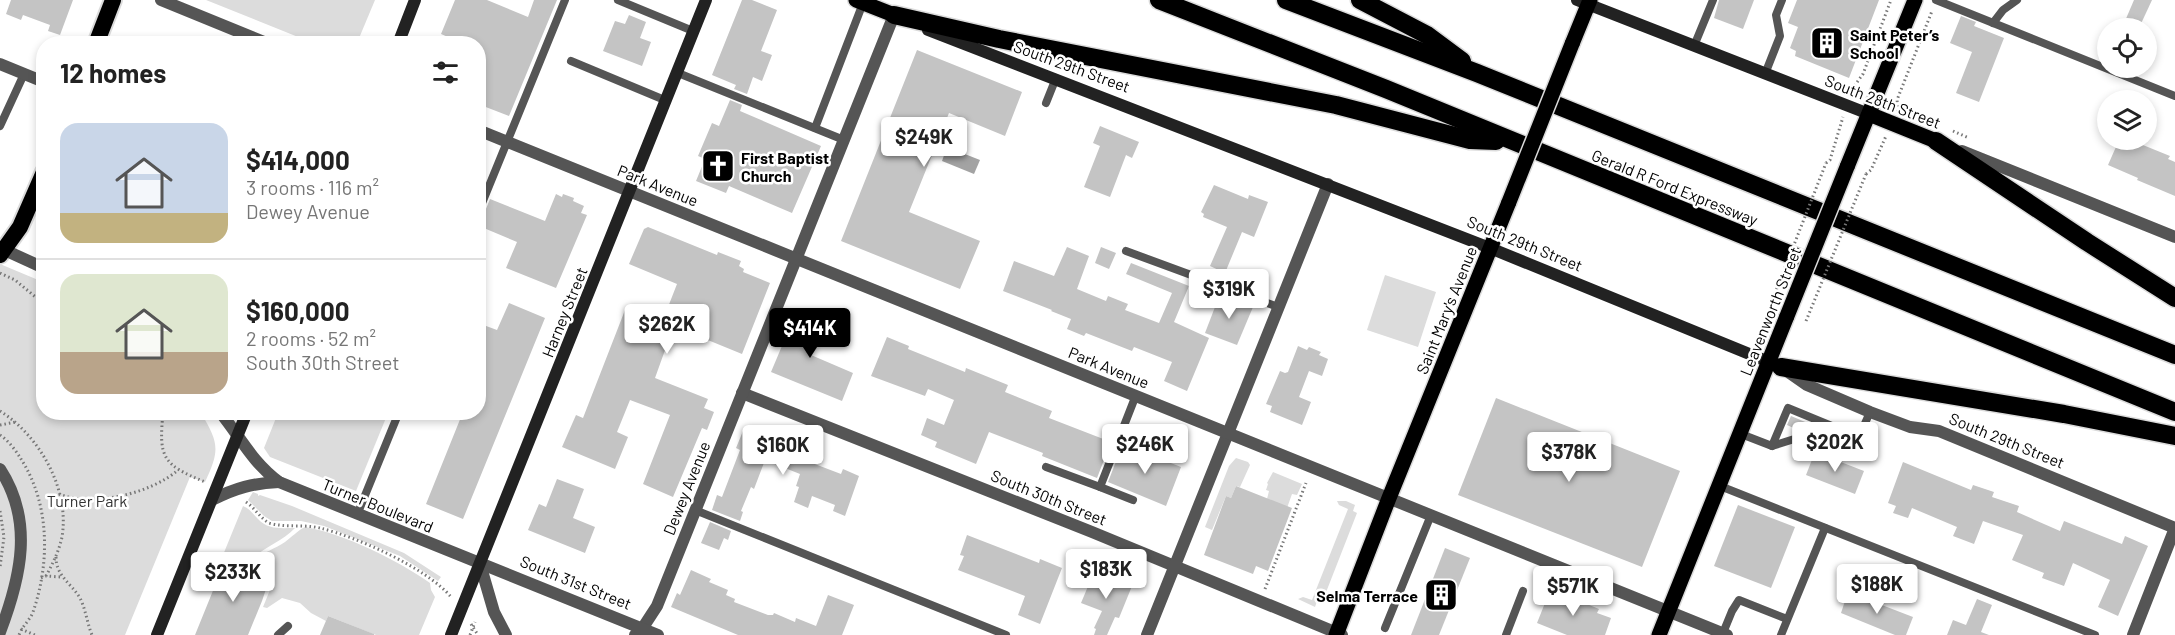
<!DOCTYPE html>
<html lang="en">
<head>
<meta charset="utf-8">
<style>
  body { margin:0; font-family:Barlow,sans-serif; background:#f2f2f2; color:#222; height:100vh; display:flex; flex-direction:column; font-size:22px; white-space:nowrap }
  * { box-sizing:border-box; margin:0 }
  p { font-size:20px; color:#767676 }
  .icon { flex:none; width:33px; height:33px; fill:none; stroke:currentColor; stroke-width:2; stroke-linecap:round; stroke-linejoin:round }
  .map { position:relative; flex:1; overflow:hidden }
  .drawer { position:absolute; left:36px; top:36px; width:450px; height:384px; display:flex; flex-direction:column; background:#fff; border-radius:24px; box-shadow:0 3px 9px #0003 }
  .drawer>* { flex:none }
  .fabs { position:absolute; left:2097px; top:18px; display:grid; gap:12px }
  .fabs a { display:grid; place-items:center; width:60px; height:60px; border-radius:50%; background:#fff; box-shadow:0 3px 9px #0003; font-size:30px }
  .price { position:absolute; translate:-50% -51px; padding:0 14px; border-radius:6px; background:#fff; color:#222; font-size:20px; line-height:39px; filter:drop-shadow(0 2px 3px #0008) }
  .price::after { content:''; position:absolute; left:50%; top:36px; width:18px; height:14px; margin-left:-9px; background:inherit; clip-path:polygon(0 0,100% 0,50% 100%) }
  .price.selected { background:#000; color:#fff }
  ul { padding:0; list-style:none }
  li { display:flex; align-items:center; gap:18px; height:150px; padding:0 24px }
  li+li { border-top:2px solid #e0e0e0 }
  li span { display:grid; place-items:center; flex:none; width:168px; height:120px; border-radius:18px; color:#555 }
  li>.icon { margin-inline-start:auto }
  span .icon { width:72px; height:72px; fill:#fffc; stroke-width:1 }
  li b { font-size:26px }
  h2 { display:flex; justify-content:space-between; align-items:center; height:72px; padding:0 24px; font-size:26px }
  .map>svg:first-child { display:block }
</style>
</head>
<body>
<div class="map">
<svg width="2175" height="635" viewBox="0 0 2175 635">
  <rect width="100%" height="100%" fill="#fff"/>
  <g fill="#dcdcdc">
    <polygon points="206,0 375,0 357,43 313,43"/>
    <path d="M0,264l43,18 1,130 157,1c18,30 19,37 4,69l-15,-5 -65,158h-125z"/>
    <polygon points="1385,275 1436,292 1418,347 1367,330"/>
    <polygon points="290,413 388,413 356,491 270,457 264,448 278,413"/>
    <polygon points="1236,458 1248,462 1250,465 1240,487 1236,486 1231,498 1226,496 1212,530 1205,527 1229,466"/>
    <polygon points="1273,472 1302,484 1297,495 1292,494 1287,508 1267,499 1269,491 1266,490 1268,484 1267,483"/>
    <polygon points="253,492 258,494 258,496 260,495 292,506 404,553 441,577 438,581 400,556 324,526 301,521 272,521 264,516 248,500"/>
    <polygon points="1337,501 1346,501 1355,505 1353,511 1357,513 1323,600 1318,598 1315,607 1298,599 1303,597 1312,600 1348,509 1339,505"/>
    <path d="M243,506c7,3 9,7 15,13 10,11 23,9 37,9 -16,17 -39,20 -51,42l-19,-9 -2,-6z"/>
    <path d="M305,527c38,6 94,34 125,56l1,7 4,7 -16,38h-43l-48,-19 -2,5 -15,-8 -11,-10 -18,-5 -15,10 -4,-1 9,-22 -24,-10c0,-18 24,-24 37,-33 7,-5 12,-11 20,-15z"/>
  </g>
  <polygon fill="#a3a3a3" points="947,147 980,160 974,174 942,161"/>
  <g fill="#c4c4c4">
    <polygon points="11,0 73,0 60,35 48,31 50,25 23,15 21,20 6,14"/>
    <polygon points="455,0 487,0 528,17 534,0 557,0 509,116 478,104 478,44 464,44 441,34"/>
    <polygon points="742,0 752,0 777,10 761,51 772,55 762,81 753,77 747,94 734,89 736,85 712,75"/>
    <polygon points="1719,0 1754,0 1743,29 1714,18"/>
    <polygon points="1797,0 1879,0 1849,78 1795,56 1796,51 1790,48 1798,27 1788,23"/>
    <polygon points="2134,0 2152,0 2139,28 2122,28"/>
    <polygon points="629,15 646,22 640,38 651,42 642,66 603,51 615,21 625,24"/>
    <polygon points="1961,16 1976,22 1974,26 2004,38 1979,102 1956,93 1972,52 1950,43"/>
    <polygon points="917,50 1022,92 1005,136 949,113 909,212 980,241 960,289 841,241"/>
    <polygon points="730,100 742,105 740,111 821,146 792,213 729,186 726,193 696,181 705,159 698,156 712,123 719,126"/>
    <polygon points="1100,126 1139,142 1132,158 1126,155 1110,197 1084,187 1100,146 1093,143"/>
    <polygon points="2119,140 2139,140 2138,143 2170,156 2168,159 2175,162 2175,196 2137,180 2138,178 2108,165"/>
    <polygon points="1214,185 1248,199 1249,195 1268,202 1254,237 1242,232 1225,273 1210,266 1227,227 1203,217 1204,214 1201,212"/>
    <polygon points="556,194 562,197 563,194 574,198 573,201 584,206 581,213 587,215 556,288 506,268 517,242 479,226 490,199 545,221"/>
    <polygon points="648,227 717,255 718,252 741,261 739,266 744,269 743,272 770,283 742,354 676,327 671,340 669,339 655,378 708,399 704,408 714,412 707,430 702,428 673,497 643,484 670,415 630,400 617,432 628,437 615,469 562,447 576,415 583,418 625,310 661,325 677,284 629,264 644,229"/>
    <polygon points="1067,247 1089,256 1077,289 1106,301 1108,296 1128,304 1125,310 1159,323 1172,293 1126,274 1131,263 1189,286 1174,322 1209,338 1187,391 1164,381 1172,362 1134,347 1132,351 1086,333 1084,336 1067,329 1071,319 1051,311 1052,310 1003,291 1014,261 1054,276"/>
    <polygon points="1101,247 1116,253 1109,269 1095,263"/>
    <polygon points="1220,294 1253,307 1237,345 1205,333"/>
    <polygon points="509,303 545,318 463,519 426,504 463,412 478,412 478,323 497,330"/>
    <polygon points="798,308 826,320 811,355 853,373 842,401 771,372"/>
    <polygon points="887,337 909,346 908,349 965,372 966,368 1008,385 1005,392 1052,411 1049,418 1111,442 1097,478 1042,456 1043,453 989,432 976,464 935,447 937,442 921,435 927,418 944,425 954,400 928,389 925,396 871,376"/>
    <polygon points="1298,346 1307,350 1309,347 1321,352 1319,355 1328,359 1322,376 1309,371 1299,397 1311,402 1302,425 1270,412 1272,406 1266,404 1280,371 1285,373 1288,372"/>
    <polygon points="1496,398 1680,471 1642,567 1458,495"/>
    <polygon points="1791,416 1829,432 1827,437 1809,429 1800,431 1787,425"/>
    <polygon points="743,431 779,445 781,440 783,441 785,437 803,445 799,458 841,474 843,469 859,476 845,516 833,511 835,505 812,496 808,508 794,502 799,487 796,486 800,474 765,460 754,489 751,487 741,511 743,512 740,521 712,510 717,495 722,497 740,450 736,448"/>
    <polygon points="1125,445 1181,467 1166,506 1108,482 1122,446 1124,447"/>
    <polygon points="1815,452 1864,471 1855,494 1806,475"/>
    <polygon points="1903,462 1971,490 1973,485 1994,492 1992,497 2019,506 2017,512 2060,531 2064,521 2122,544 2125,536 2148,546 2118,616 2098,607 2110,580 2073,563 2064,586 2042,578 2044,573 2012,560 2023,535 1983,521 1974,544 1953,536 1957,527 1912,508 1908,518 1893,513 1896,506 1888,503"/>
    <polygon points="557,479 584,489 573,518 595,527 585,553 528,530 539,504 546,507"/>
    <polygon points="1236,486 1292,508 1268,571 1256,566 1253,574 1204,555 1226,496 1231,498"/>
    <polygon points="1738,505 1795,527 1771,588 1714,566"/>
    <polygon points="710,522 731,531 728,540 724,538 719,550 701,543"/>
    <polygon points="967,535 1039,563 1040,559 1062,568 1040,624 1018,615 1025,596 958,570 964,556 960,555"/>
    <polygon points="1445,548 1470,558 1439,635 1411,635"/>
    <polygon points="225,561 249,572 248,575 268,583 262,601 248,635 195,635"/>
    <polygon points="691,570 711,579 709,582 728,590 726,595 735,599 734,602 768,615 773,615 774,613 795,622 796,618 816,626 828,595 854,605 842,635 738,635 671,607 677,593 680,595"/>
    <polygon points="1094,572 1132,586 1119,618 1115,617 1107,635 1094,635 1096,629 1094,628 1102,611 1081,603"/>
    <polygon points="1848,592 1913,617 1906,635 1895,635 1841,613"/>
    <polygon points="1549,593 1564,599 1565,595 1599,609 1597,613 1611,618 1605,635 1567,635 1537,623"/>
    <polygon points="1977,599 1992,605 1981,632 1989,635 1947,635 1953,620 1966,625"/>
    <polygon points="328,616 374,634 374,635 320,635"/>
  </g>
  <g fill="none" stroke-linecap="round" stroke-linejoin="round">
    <defs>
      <g id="primary">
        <polyline points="856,0 894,15"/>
        <polyline points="1572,44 1590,0"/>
        <polyline points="1869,114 1936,141"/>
        <polyline points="1847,167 1915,0"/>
        <polyline points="1336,635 1389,498 1509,202"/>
        <polyline points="1659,635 1787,316"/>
      </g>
      <g id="trunk">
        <polyline points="96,44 113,0"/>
        <polyline points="0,255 20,227 44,172"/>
      </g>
      <g id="motorway">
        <polyline points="1159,0 1386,89 2175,412"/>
        <polyline points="1286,0 1477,73 2175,355"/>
        <polyline points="1360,0 1427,35 1462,61"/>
        <polyline points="894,15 999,39 1336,105 1470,140 1496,141"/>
        <polyline points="1936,141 2087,242 2175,298"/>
        <polyline points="1781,367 2064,414 2175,436"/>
      </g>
    </defs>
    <use href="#primary" stroke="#dbdbdb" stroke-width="18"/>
    <use href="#trunk" stroke="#dbdbdb" stroke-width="20"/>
    <use href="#motorway" stroke="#dbdbdb" stroke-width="21"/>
    <g stroke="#777" stroke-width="3" stroke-dasharray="1.5 3" stroke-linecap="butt">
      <polyline points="1851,94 1855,85 1863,74 1891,0"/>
      <polyline points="1898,111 1897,100 1932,11"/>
      <polyline points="1953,131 1969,138"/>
      <polyline points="1826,163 1830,160 1843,117"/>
      <polyline points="1866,174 1871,170 1886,136"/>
      <polyline points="0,273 15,280 44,304"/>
      <path d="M0,411c40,25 70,79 62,126 -3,14 -9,26 -16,39"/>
      <path d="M163,412c-4,45 -2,52 42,70"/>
      <polyline points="0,425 16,422"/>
      <path d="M0,435c9,6 16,16 21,24 29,45 29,104 12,153 -3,8 -10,13 -14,23"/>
      <path d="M59,494c33,14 93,-1 119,-24"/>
      <path d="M246,502c9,6 14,16 23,21 17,5 34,1 51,5 37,9 107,40 131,69"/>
      <polyline points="62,508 71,499"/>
      <polyline points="0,511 4,537 0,567"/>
      <path d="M56,557c0,19 15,26 24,41 6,12 7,25 12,37"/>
      <polyline points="41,578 46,576 61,577"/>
      <polyline points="1265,589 1306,483"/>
      <polyline points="471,624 478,635"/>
      <polyline points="21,629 35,635"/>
      <polyline points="470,635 475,622"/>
    </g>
    <g stroke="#555" stroke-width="8">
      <polyline points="618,0 693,31"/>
      <polyline points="1936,0 2175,96"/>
      <polyline points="1993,23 2003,10 2017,0"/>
      <polyline points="1694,46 1713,0"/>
      <polyline points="571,61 667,101"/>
      <polyline points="678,73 844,140"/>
      <polyline points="1765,74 1780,36 1776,15 1782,0"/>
      <polyline points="1046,103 1056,78"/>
      <polyline points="0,126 24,74"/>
      <polyline points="815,128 863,3"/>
      <polyline points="478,213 565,0"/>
      <polyline points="1126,251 1278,307"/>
      <polyline points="1741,434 1772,446 1807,435 1832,445 1839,429 1859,437 1870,412"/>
      <polyline points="1772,446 1788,408 1839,429"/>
      <polyline points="1046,467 1100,487"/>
      <polyline points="1720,486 2095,635"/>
      <polyline points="1133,500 1100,487 1136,395"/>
      <polyline points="695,510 1006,635"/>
      <polyline points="357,515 399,412"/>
      <polyline points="1385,628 1431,515"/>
      <polyline points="1723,633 1732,611 1739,600 1787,619"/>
      <polyline points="278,635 288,626"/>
      <polyline points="1506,635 1523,591"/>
      <polyline points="1781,635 1825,528"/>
    </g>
    <g stroke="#555" stroke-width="12">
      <polyline points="0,64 44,82"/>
      <polyline points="1962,151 2175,237"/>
      <polyline points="1787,371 1807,385 1870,412 1910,427 1939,431 2175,528"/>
      <polyline points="742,393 1092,532 1342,635"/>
      <path d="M0,469c34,52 21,108 0,163"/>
      <polyline points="635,635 642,629 657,606 894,15"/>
      <polyline points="1147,635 1328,184"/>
      <polyline points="2133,635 2175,528"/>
    </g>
    <g stroke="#555" stroke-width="12">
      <polyline points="161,0 269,44"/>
      <polyline points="478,130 1727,635"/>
      <polyline points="0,248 44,268"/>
      <path d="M220,412c21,26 32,50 59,70l379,153"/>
      <path d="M212,500c23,-12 42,-17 67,-18"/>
      <polyline points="480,564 494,612 506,635"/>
    </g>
    <g stroke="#222" stroke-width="12">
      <polyline points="1577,0 1869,114"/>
      <polyline points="928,30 1490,248 1769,362"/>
      <polyline points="398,44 415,0"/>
      <polyline points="157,635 247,412"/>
      <polyline points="451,635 706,0"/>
    </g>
    <use href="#primary" stroke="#000" stroke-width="15"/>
    <use href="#trunk" stroke="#000" stroke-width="16"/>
    <use href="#motorway" stroke="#000" stroke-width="18"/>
    <defs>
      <g id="primary-bridge">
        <polyline points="1509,202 1572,44"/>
        <polyline points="1787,316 1847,167"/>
      </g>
    </defs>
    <use href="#primary-bridge" stroke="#dbdbdb" stroke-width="18" stroke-linecap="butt"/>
    <g stroke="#777" stroke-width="3" stroke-dasharray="1.5 3" stroke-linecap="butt">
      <polyline points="1770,306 1826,163"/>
      <polyline points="1806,321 1866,174"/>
    </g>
    <use href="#primary-bridge" stroke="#000" stroke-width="15"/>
  </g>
  <defs>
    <symbol id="building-square" viewBox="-11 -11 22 22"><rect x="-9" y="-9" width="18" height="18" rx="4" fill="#000" stroke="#fff"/><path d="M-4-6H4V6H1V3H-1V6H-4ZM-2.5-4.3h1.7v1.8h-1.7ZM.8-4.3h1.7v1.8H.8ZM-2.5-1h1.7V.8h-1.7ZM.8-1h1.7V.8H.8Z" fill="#fff"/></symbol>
    <symbol id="church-square" viewBox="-11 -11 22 22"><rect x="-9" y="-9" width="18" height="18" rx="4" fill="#000" stroke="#fff"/><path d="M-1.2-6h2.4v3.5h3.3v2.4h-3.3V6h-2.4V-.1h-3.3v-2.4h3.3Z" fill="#fff"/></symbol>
  </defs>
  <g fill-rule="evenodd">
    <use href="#building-square" x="1808" y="24" width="38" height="38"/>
    <use href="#church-square" x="699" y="147" width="38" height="38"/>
    <use href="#building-square" x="1422" y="576" width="38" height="38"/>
  </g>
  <g text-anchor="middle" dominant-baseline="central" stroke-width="5" stroke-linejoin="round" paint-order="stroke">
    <g font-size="16" font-weight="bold" fill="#000" stroke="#fff" text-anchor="start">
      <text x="1850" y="34">Saint Peter’s<tspan x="1850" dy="18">School</tspan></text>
      <text x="741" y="157">First Baptist<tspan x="741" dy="18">Church</tspan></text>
      <text x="1418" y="595" text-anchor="end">Selma Terrace</text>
    </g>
    <g font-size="16" fill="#000" stroke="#fff">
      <text transform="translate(1072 66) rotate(20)">South 29th Street</text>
      <text transform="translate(1883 101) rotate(21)">South 28th Street</text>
      <text transform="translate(658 185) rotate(22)">Park Avenue</text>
      <text transform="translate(1675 187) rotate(22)">Gerald R Ford Expressway</text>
      <text transform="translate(1525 243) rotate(22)">South 29th Street</text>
      <text transform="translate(1446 310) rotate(-68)">Saint Mary's Avenue</text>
      <text transform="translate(1770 311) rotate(-68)">Leavenworth Street</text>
      <text transform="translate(564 312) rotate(-68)">Harney Street</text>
      <text transform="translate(1109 367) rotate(22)">Park Avenue</text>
      <text transform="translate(2007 440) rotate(22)">South 29th Street</text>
      <text transform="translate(686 488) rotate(-68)">Dewey Avenue</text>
      <text transform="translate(1049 497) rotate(22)">South 30th Street</text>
      <text transform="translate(378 505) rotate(22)">Turner Boulevard</text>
      <text transform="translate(576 582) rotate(22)">South 31st Street</text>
    </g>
    <g font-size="16" fill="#333" stroke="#fff">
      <text x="87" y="500">Turner Park</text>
    </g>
  </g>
</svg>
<div class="fabs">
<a><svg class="icon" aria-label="locate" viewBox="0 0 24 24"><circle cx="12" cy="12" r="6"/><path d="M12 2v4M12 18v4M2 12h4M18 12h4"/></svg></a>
<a><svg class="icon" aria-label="layers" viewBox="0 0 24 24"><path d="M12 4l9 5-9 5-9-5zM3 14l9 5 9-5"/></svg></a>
</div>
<b class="price" style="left:924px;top:168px">$249K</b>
<b class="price" style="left:1229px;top:320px">$319K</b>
<b class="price" style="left:667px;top:355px">$262K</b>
<b class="price selected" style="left:810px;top:359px">$414K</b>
<b class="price" style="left:1835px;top:473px">$202K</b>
<b class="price" style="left:1145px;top:475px">$246K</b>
<b class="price" style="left:783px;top:476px">$160K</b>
<b class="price" style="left:1569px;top:483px">$378K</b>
<b class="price" style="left:1106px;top:600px">$183K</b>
<b class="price" style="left:233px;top:603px">$233K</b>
<b class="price" style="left:1877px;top:615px">$188K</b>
<b class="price" style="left:1573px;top:617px">$571K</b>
<section class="drawer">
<h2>12 homes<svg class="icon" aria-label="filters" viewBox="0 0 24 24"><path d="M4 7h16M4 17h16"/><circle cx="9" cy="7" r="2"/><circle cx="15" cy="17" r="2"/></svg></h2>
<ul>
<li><span style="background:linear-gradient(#c9d6e8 75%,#c2b280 0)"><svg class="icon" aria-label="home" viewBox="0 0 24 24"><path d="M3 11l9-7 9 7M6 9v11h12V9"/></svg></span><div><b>$414,000</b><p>3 rooms · 116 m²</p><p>Dewey Avenue</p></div></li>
<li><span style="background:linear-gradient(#dfe7d0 65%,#b9a48a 0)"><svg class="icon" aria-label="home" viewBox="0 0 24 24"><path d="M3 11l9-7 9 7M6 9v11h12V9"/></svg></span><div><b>$160,000</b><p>2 rooms · 52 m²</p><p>South 30th Street</p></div></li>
</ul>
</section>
</div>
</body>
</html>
